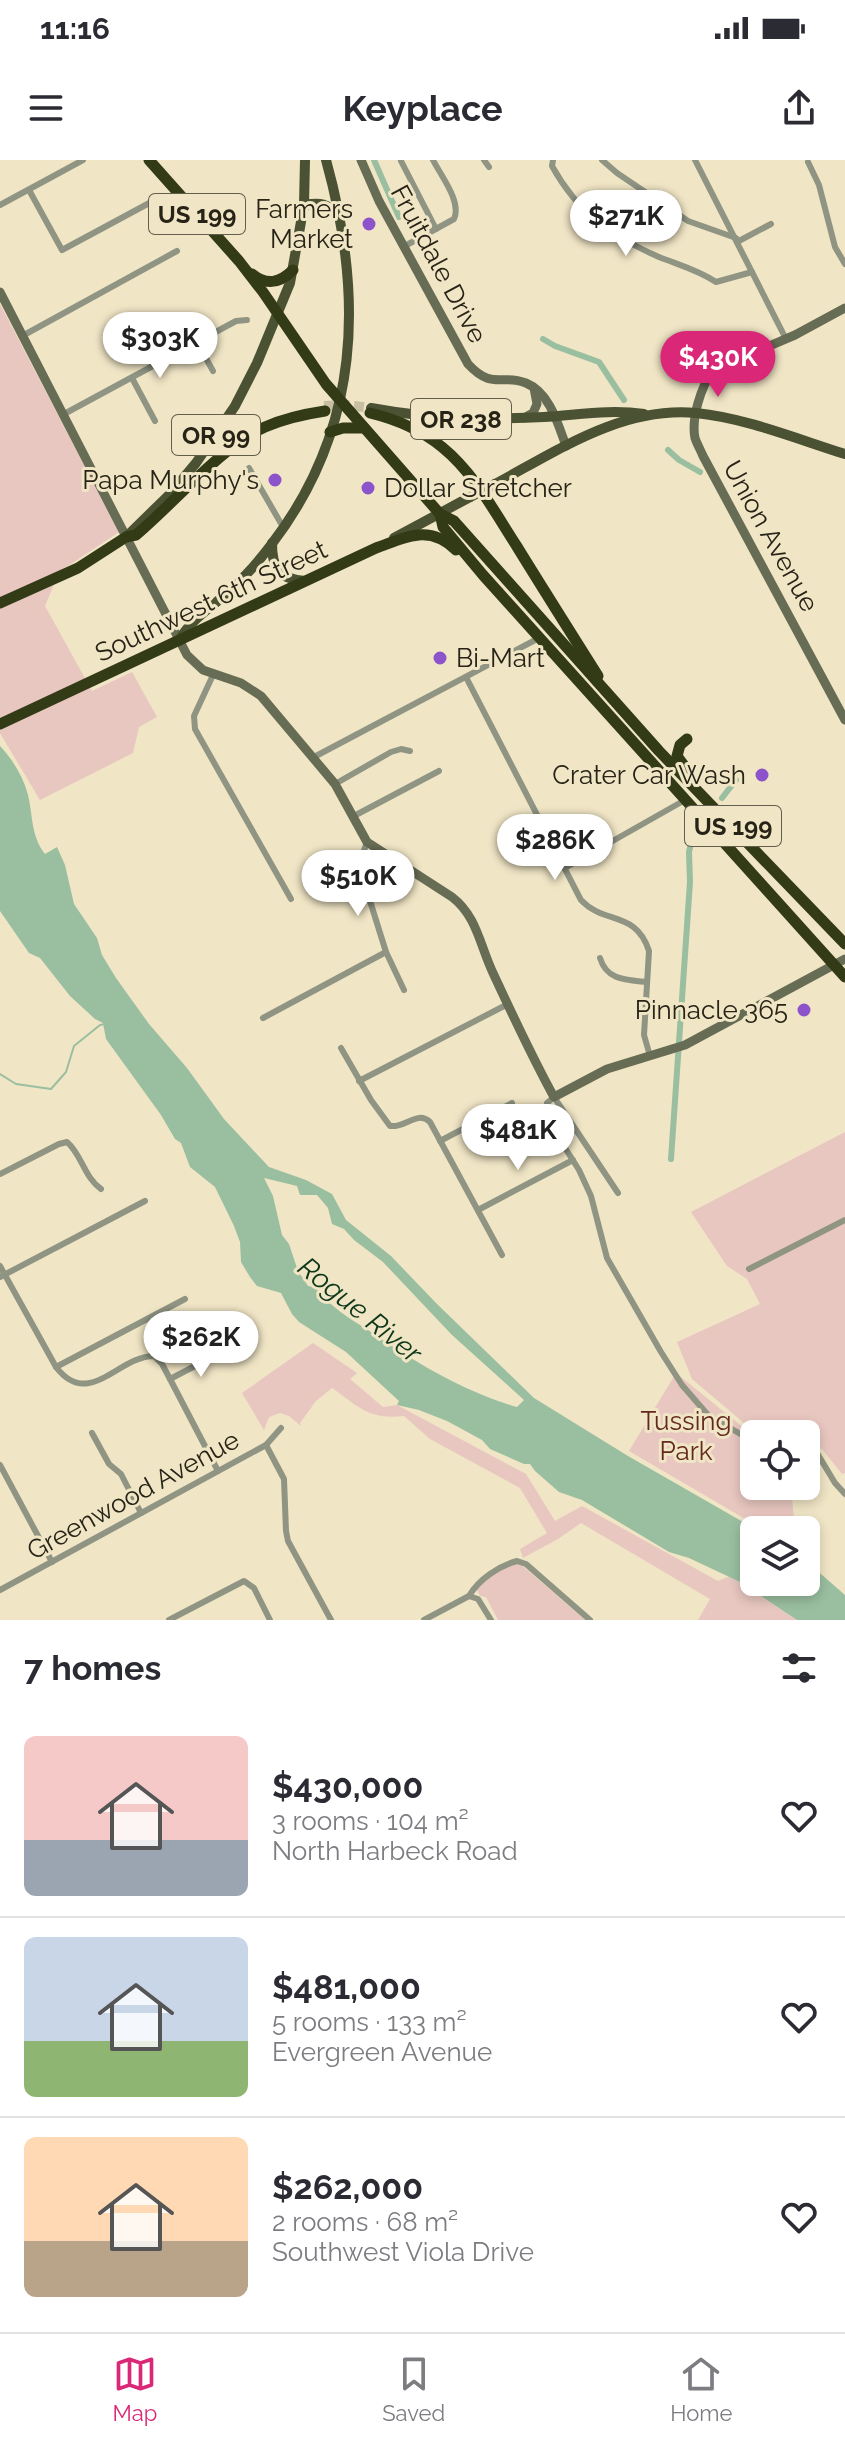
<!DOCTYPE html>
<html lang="en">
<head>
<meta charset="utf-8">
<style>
  body { margin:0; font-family:Raleway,sans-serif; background:#f7f7f7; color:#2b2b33; height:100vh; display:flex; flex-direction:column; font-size:30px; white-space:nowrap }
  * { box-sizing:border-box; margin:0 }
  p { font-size:26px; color:#7c7c81 }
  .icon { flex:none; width:44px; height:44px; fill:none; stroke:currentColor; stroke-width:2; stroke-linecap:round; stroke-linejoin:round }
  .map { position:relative; height:1460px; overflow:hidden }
  .sheet { display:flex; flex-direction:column; background:#fff; flex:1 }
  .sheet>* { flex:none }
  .controls { position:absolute; left:740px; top:1260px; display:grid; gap:16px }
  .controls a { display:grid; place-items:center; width:80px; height:80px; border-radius:12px; background:#fff; box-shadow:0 4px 12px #0003; font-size:40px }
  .price { position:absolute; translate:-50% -68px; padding:0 18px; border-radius:28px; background:#fff; color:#222; font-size:26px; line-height:52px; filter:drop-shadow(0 2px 4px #0008) }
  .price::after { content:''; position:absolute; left:50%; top:48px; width:24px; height:18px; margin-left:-12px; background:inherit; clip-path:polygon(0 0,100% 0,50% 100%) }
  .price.on { background:#db2777; color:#fff }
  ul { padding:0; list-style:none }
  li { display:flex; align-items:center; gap:24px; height:200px; padding:0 24px }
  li+li { border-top:2px solid #e1e1e2 }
  li span { display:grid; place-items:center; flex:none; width:224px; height:160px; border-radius:12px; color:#555 }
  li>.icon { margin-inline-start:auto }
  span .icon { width:96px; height:96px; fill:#fffc; stroke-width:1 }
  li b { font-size:34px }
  h2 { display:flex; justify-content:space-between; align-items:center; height:96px; padding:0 24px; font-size:34px }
  .status { display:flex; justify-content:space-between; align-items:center; height:56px; padding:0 40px; background:#fff; direction:ltr }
  .status svg { height:22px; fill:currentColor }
  header { display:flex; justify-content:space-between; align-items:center; height:104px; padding:0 24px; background:#fff; font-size:36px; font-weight:700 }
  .menu { display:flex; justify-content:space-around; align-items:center; height:112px; border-top:2px solid #e1e1e2; background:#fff; font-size:22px; color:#7c7c81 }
  .menu a { display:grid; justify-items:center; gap:4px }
  .menu .on { color:#db2777 }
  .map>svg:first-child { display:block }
</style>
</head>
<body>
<div class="status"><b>11:16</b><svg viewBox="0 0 49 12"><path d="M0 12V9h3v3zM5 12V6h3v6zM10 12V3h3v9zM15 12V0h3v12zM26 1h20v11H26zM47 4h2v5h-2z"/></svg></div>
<header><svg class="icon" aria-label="menu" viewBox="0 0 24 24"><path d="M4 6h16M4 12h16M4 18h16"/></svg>Keyplace<svg class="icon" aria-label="share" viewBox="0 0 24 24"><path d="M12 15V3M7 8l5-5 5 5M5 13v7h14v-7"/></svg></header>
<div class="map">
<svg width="845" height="1460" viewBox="0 0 845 1460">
  <rect width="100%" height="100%" fill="#f0e5c5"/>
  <g fill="#e8c7c0">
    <polygon points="0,144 119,372 59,412 45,446 92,531 132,512 157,557 139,567 133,593 40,640 0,573"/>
    <polygon points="845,972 845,1313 842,1314 822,1289 806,1287 806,1274 757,1274 692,1219 677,1182 760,1144 747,1119 727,1106 691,1052"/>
    <path d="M313,1183l44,30 -7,6 33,28 14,-2 129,69 29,47 27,-15 136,75 12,-5 67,44h-99l12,-21 -129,-76 -23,16 -35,19 -3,-9 27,-16 -27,-45 -90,-49 -26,-23c-35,4 -45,-9 -72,-28l-16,13 -16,22 1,3 -12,-10 -9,-3 -11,4 -5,13 -22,-37z"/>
    <polygon points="676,1213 754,1276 754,1326 791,1326 795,1370 764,1370 629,1291"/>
    <polygon points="517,1401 585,1460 498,1460 486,1437 480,1436 476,1428 500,1409"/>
  </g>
  <path fill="#9abfa0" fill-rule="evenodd" d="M0,586c13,14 23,30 28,49 5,21 3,41 17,59l12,-7 8,18 9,39 23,34 5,17 14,23 33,46 38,44 37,51 45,48 37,13 26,14 14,26 45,36 46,48 97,94 94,58 129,74h-3v52h52v-21l39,34v25h-48l-57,-38 -51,-24 -20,-6 -87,-52 -23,-8 -24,-21 -5,-7h-6l-34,-15 -8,-9 -35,-19 -28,-11 -22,-5 2,-4 -53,-49 -47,-30 -7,-8 -11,-21 -24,-7 -7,-9 -9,-15 -1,-20 -6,-16 -19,-39 -25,-20 -9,-24 -6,-4 -14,-24 -55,-76 -3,-16 -8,-4 -25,-23 -30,-38 -11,-5 -29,-42zM264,1018l33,8 3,9h17l11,13 4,16 12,5 10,11 29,22 69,73 72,65 -7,7c-55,-16 -102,-45 -149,-77 -19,-12 -39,-24 -53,-43l-7,-1 -10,-15 -9,-27 -7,-9 -9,-39z"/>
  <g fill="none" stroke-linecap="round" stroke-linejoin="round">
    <polyline stroke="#9abfa0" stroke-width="2" points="0,914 16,924 51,929 66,912 74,886 100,865 105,864"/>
    <g stroke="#9abfa0" stroke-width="6">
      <polyline points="374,0 399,57"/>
      <polyline points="543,179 555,186 599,202 624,240"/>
      <polyline points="668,290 679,300 700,312"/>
      <polyline points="722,638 736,620"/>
      <polyline points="671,999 690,722 689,692 696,663"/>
    </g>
    <polyline stroke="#c8bea2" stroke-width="10" stroke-dasharray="10 5" stroke-linecap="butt" points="324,246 346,245 371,248"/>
    <g stroke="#8f9483" stroke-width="6">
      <polyline points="484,0 489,7"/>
      <path d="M553,0l-1,6c26,47 59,70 107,91 20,8 39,13 57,25l36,-10"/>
      <polyline points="602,0 617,13 688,61 736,78"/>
      <polyline points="695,0 786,179"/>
      <polyline points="401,1 436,69"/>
      <polyline points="808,2 819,25 835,87 845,104"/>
      <polyline points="29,30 62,90 153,41"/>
      <polyline points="0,45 83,0"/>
      <polyline points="737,82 771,64"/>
      <path d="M403,87l51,-28c8,-17 -13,-43 -21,-59"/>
      <polyline points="24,175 177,91"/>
      <polyline points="197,182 213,211"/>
      <polyline points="132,218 155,261"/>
      <polyline points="64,254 236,161 247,160"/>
      <polyline points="249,308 283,367"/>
      <polyline points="213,515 194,556 195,569 291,739"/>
      <path d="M466,517l115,223c23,25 55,10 68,51l-5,84 6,21"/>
      <polyline points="314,597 539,478"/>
      <polyline points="335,624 391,592 401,589 410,591"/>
      <polyline points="352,657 439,611"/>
      <polyline points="367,682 361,699 365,725 386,792 404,830"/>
      <polyline points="565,708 685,640"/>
      <path d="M600,798c7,23 27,22 47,24"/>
      <polyline points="263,858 386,792"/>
      <path d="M341,888l30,52 19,26c16,2 27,-16 40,-4l72,133"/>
      <polyline points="359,921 508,844"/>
      <polyline points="440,981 512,943"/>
      <path d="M0,1014l59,-30 8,-2c15,13 17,35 34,47"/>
      <polyline points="618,1033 554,937 547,943 545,956 579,1010 591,1036 607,1098 661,1192 682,1225 708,1255 754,1282"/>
      <polyline points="478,1050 573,1000"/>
      <path d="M0,1106l56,101c33,43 62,-11 98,-11l8,8 8,15 48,92"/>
      <polyline points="749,1109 845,1060"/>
      <polyline points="0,1117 145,1041"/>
      <polyline points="56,1207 185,1139"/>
      <polyline points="170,1219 218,1194"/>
      <polyline points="92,1273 109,1304 121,1314 141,1353"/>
      <polyline points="266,1285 284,1319 286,1371 288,1381 331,1460"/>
      <polyline points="806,1291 817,1293 835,1323 845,1334"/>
      <polyline points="0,1305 52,1402"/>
      <polyline points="0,1430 266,1285 281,1268"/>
      <polyline points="469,1436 478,1439 491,1460"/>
      <polyline points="169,1460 244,1421 254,1428 270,1460"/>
      <path d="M424,1460l45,-24c10,-17 30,-30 48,-35l9,3 64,56"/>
    </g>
    <g stroke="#676d54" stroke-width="9">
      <path d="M361,0l18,41 89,163c25,27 34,9 58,19 24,10 32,41 40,63"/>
      <path d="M0,132l187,363 16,15 38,13 20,13 74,88 32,58 85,55c25,19 28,49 41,76 19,41 39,84 61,124l53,-28 78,-24 160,-86"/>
      <path d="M845,148l-50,27 -82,35c-12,17 -22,48 -18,68 2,6 6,13 8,18l142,264"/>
      <polyline points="524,258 533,253 537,244 534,228"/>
    </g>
    <g stroke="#4a5233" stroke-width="10">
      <path d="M304,45c16,-3 24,-2 33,11"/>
      <path d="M371,248c60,11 112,12 173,9 34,-2 65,-8 100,-3"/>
      <path d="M495,324c62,-33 127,-78 201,-71 50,5 101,26 149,41"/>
      <polyline points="126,377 170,334 196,303 235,246 257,203 290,123 304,45 305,0"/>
      <polyline points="394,378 470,337"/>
      <path d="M272,383c0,26 7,36 33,38"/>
      <path d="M179,481c13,-24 32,-32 51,-51 15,-13 29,-29 41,-45 90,-117 93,-248 55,-385"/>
    </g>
    <g stroke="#333b16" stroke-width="11">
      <polyline points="149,0 239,101 263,132 326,224 440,354 454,361 659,591 845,784"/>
      <path d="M252,114c15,12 28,9 41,-4"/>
      <path d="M370,253c25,6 51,17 72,34 32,26 52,64 74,98 27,44 55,88 82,131"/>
      <polyline points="330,272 343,268 364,268"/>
      <polyline points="440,354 443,367 483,415 845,817"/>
      <path d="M0,443l78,-35 48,-31 10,-2c37,-31 86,-89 129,-108 18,-8 40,-13 60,-16"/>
      <path d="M0,564l376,-176c31,-11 53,-24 80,2"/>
      <polyline points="687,579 680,585 677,596 688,611"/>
    </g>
    <polyline stroke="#4a5233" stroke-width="10" points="470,337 495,324"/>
  </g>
  <g fill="#8d53ca" stroke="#f0e5c5" stroke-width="3">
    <circle cx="369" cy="64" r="8"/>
    <circle cx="275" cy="320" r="8"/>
    <circle cx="368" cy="328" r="8"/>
    <circle cx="440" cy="498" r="8"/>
    <circle cx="762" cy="615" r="8"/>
    <circle cx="804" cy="850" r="8"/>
  </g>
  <g text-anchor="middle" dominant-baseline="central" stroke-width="6" stroke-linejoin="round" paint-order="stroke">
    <g fill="#f0e5c5" stroke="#635d4b" stroke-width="2">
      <rect x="149" y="34" width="96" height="40" rx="6"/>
      <rect x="411" y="239" width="100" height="40" rx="6"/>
      <rect x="172" y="255" width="88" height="40" rx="6"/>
      <rect x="685" y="646" width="96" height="40" rx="6"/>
    </g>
    <g font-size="24" font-weight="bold" fill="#272317">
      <text x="197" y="54">US 199</text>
      <text x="461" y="259">OR 238</text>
      <text x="216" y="275">OR 99</text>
      <text x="733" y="666">US 199</text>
    </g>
    <g font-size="26" fill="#272317" stroke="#f0e5c5" text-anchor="end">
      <text x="353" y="49">Farmers<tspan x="353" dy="30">Market</tspan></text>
      <text x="259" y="320">Papa Murphy's</text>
      <text x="384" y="328" text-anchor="start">Dollar Stretcher</text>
      <text x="456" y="498" text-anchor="start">Bi-Mart</text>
      <text x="746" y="615">Crater Car Wash</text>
      <text x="788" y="850">Pinnacle 365</text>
    </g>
    <g font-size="26" fill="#272317" stroke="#f0e5c5">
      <text transform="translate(439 104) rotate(62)">Fruitdale Drive</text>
      <text transform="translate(771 376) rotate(61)">Union Avenue</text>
      <text transform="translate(211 441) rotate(-25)">Southwest 6th Street</text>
      <text transform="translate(133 1335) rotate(-29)">Greenwood Avenue</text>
    </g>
    <g font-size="26" fill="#63281d" stroke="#f0e5c5">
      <text x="686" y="1261">Tussing<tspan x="686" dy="30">Park</tspan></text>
    </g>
    <g font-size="28" font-style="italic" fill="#0d3719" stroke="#f0e5c5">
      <text transform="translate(360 1150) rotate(39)">Rogue River</text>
    </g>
  </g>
</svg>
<div class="controls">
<a><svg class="icon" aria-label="locate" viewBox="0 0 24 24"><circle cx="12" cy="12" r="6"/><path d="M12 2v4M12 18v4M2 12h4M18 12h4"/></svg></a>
<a><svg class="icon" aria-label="layers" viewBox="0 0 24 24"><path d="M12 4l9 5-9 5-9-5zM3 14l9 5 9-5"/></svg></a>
</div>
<b class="price" style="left:626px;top:98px">$271K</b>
<b class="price" style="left:160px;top:220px">$303K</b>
<b class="price on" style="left:718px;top:239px">$430K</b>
<b class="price" style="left:555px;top:722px">$286K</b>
<b class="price" style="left:358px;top:758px">$510K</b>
<b class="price" style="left:518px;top:1012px">$481K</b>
<b class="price" style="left:201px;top:1219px">$262K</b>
</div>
<section class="sheet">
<h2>7 homes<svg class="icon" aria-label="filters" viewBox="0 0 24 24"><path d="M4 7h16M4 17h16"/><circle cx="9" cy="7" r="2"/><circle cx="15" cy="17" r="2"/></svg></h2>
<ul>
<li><span style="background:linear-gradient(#f6c9c9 65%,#9aa5b1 0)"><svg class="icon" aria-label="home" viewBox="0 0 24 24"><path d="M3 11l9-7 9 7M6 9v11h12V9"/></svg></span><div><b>$430,000</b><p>3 rooms · 104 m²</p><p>North Harbeck Road</p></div><svg class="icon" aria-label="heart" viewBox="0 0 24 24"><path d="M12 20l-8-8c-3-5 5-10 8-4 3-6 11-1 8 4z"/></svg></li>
<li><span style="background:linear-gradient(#c9d6e8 65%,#8fb573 0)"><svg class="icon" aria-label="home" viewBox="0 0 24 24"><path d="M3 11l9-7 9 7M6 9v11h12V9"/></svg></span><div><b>$481,000</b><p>5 rooms · 133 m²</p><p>Evergreen Avenue</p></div><svg class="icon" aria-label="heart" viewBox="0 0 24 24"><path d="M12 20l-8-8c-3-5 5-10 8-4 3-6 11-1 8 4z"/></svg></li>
<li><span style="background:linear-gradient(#ffd9b3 65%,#b9a48a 0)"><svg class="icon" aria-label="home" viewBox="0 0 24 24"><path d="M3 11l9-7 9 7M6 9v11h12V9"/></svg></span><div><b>$262,000</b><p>2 rooms · 68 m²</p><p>Southwest Viola Drive</p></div><svg class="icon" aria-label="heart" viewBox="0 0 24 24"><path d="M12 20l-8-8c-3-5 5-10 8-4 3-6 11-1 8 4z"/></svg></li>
</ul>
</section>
<nav class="menu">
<a class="on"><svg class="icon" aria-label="map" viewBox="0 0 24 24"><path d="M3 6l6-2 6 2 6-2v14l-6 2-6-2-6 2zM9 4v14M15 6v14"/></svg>Map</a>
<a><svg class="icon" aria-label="saved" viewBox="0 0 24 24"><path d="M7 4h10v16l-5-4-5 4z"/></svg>Saved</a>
<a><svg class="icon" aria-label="home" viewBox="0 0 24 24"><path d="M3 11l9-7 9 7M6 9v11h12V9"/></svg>Home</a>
</nav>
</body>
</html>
